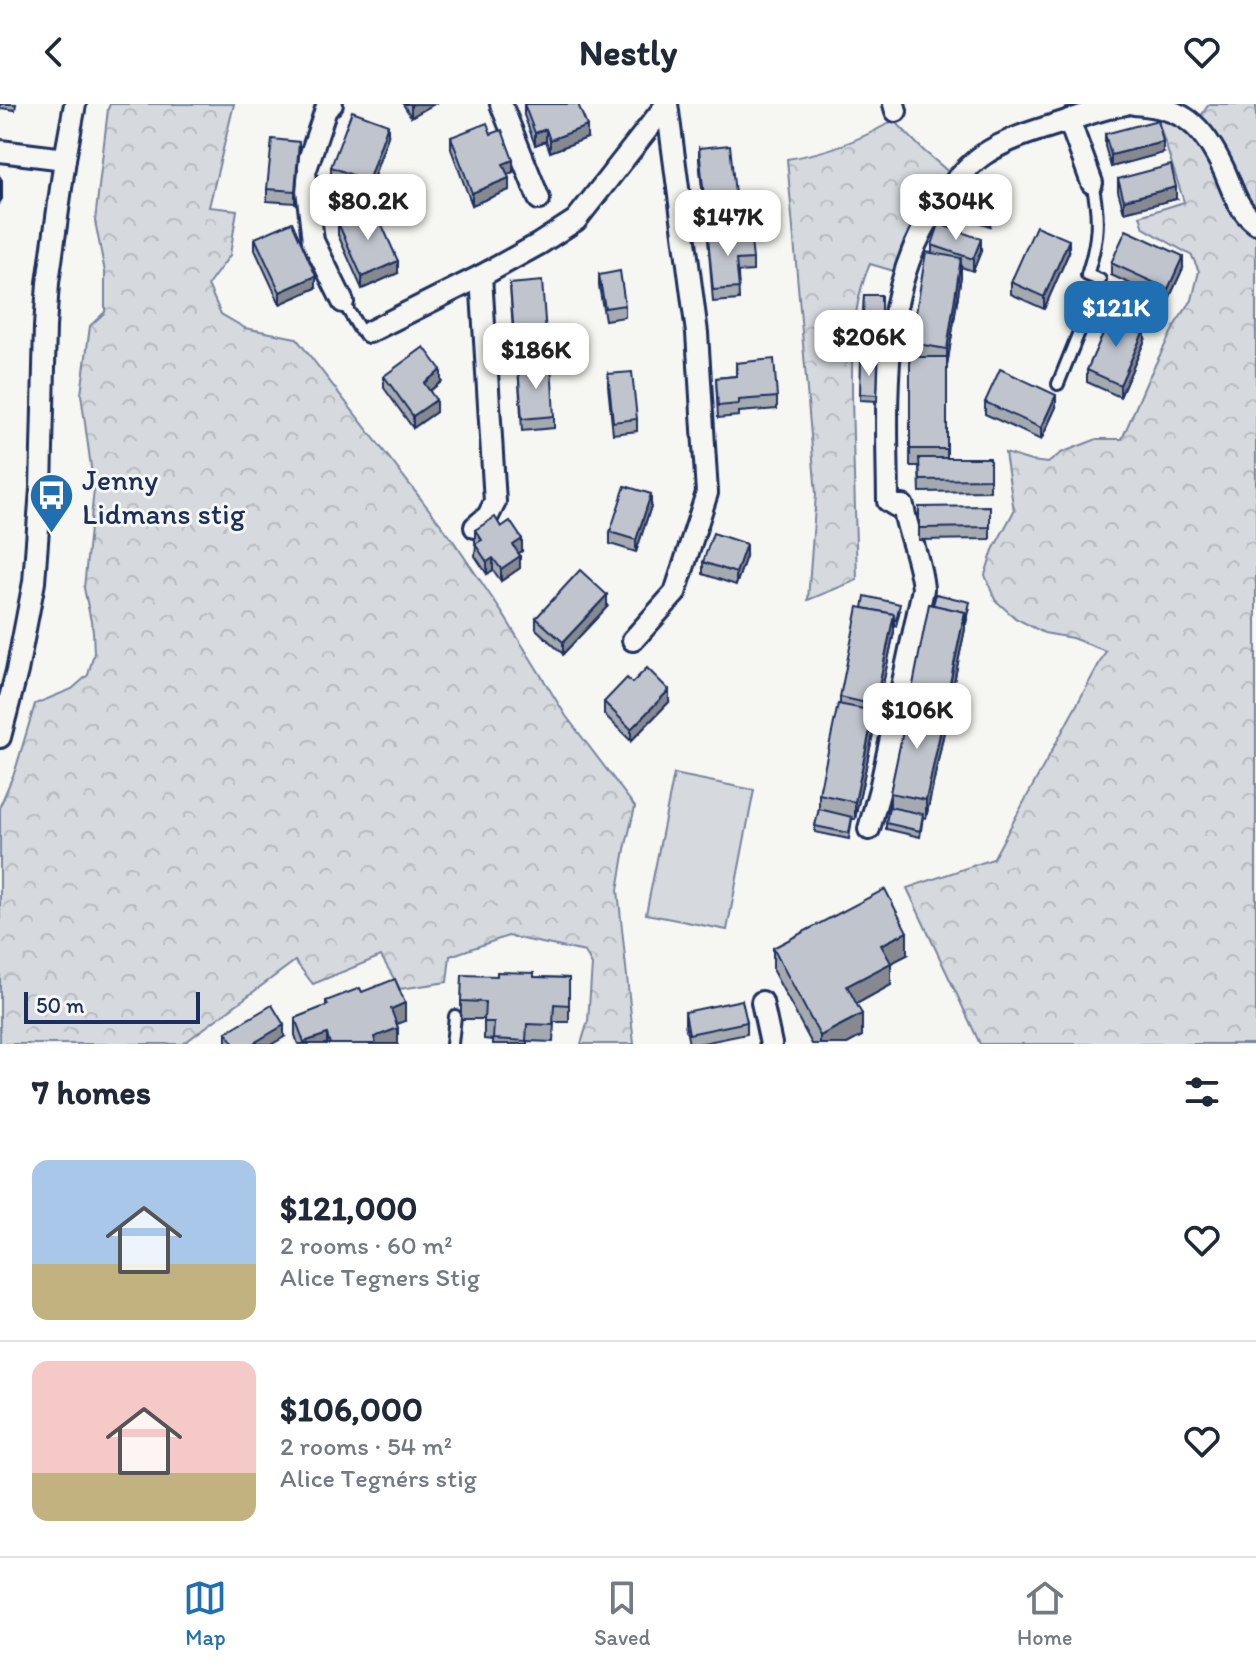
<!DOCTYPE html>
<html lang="en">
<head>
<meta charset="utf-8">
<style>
  body { margin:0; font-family:Itim,sans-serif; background:#f6f6f7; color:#1f2937; height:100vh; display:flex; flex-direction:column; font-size:30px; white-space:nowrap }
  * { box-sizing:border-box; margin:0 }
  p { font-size:26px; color:#747a83 }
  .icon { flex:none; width:44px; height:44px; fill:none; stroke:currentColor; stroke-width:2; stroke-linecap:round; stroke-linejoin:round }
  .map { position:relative; height:940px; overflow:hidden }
  .side { display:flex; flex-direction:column; background:#fff; flex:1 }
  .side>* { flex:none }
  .scale { position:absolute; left:24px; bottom:20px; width:176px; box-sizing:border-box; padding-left:8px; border:4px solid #1b2f5e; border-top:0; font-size:22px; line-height:28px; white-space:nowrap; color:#1b2f5e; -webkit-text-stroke:6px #f6f6f2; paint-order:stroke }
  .price { position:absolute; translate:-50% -68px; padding:0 18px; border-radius:16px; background:#fff; color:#222; font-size:26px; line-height:52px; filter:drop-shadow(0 2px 4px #0008) }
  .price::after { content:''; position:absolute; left:50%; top:48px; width:24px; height:18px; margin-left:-12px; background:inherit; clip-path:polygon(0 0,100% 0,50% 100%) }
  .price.active { background:#1f6fb2; color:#fff }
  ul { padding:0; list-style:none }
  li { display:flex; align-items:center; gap:24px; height:200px; padding:0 32px }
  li+li { border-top:2px solid #e0e1e3 }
  li span { display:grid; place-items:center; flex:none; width:224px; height:160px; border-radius:16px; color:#555 }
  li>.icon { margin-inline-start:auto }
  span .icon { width:96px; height:96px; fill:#fffc; stroke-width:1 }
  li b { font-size:34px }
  h2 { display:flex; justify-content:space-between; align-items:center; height:96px; padding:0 32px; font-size:34px }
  header { display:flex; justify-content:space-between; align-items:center; height:104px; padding:0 32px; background:#fff; font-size:36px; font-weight:700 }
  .tab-bar { display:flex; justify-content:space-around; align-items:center; height:112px; border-top:2px solid #e0e1e3; background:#fff; font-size:22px; color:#747a83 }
  .tab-bar a { display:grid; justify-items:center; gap:4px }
  .tab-bar .active { color:#1f6fb2 }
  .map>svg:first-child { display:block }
</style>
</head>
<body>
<header><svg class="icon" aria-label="back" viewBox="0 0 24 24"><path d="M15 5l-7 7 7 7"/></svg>Nestly<svg class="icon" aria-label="heart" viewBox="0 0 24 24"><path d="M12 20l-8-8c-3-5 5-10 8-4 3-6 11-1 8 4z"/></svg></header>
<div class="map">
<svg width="1256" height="940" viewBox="0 0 1256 940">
  <defs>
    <pattern id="forest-crowns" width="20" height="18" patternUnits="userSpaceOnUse" patternTransform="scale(2)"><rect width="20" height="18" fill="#d6d9dd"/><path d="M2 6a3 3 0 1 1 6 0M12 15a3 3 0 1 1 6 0" fill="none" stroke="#b7bbc0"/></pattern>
  </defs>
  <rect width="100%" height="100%" fill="#f6f6f2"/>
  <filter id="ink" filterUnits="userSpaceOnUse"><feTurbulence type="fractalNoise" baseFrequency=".0125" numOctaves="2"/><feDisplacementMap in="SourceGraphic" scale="16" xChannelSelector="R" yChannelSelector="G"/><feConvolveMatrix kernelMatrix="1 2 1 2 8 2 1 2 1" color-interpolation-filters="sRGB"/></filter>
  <g filter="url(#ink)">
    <g fill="url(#forest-crowns)" stroke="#78849e" stroke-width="2">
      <polygon points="110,0 234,0 209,103 237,106 230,151 208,181 221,210 245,224 296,234 452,435 503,510 566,612 635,703 625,745 618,786 634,940 581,940 588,917 592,861 585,848 508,832 450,852 447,878 400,885 381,852 313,880 295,857 183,940 0,940 0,702 15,667 35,600 72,585 88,571 94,549 93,527 84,484 94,385 81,290 90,222 105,208 105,168 95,117 108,5"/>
      <polygon points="1209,0 1256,0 1256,940 980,940 907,784 993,755 1106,547 1072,534 1044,529 1015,514 995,496 985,471 993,446 1014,407 1005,349 1031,357 1048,359 1061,349 1097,335 1122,335 1148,275 1176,219 1192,196 1199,167 1192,152 1144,124 1140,112 1184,98 1153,1 1195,21"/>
      <path d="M894,16l30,31 33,28 -53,95 -34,-10c-23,50 -18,121 -17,175 1,47 3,94 4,141l-49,20 8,-106 -29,-335c39,-6 74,-19 107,-39z"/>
    </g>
    <polygon fill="#d6d9dd" stroke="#78849e" stroke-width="2" points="674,670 754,686 727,826 646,810"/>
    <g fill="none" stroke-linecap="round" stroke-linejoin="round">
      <defs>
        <g id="service">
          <polyline points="343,198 360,226 369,228"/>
          <path d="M1058,280l42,-104 -13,-5c11,-34 13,-57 5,-92"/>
          <polyline points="452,940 455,912"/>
        </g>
        <g id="minor">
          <polyline points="332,0 326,5 305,68 313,137 343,198"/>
          <polyline points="501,0 539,95"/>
          <polyline points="894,0 896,7"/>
          <path d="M1134,0c49,3 69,21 90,66 9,20 13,39 32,53"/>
          <polyline points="1069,16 1092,79"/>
          <polyline points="0,47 65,55"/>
          <polyline points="369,228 481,172 539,140 576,116 667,0"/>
          <polyline points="475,423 488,412 495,398 481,172"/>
          <polyline points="633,536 675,489 707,389 697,229 667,0"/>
          <polyline points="0,633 17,567 34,478 41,385 45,223 48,179 65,55 75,0"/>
          <path d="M869,725l11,-40 43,-200c-2,-28 -15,-54 -20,-83h-7l-8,-5c-1,-101 -10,-215 53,-301 12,-17 25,-33 42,-45 25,-17 55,-25 84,-34 20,-7 38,-13 59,-17"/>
          <polyline points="762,898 771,940"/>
        </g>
      </defs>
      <use href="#service" stroke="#1b2f5e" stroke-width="16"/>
      <use href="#minor" stroke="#1b2f5e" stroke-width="26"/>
      <use href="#service" stroke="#f6f6f2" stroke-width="10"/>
      <use href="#minor" stroke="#f6f6f2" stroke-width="20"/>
    </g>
    <g fill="#a5a9b0" stroke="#1b2f5e" stroke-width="2">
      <polygon points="0,0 16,0 15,6 1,4 0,7"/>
      <polygon points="403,0 434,0 411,13"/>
      <polygon points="524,0 587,34 550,48 546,37 535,41 524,11"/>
      <polygon points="491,30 513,68 507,70 509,86 472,101 451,45 451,33"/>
      <polygon points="1105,30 1163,49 1111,63 1105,42"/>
      <polygon points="388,32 368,89 331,75 331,63"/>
      <polygon points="699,44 735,90 735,102 704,105 699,56"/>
      <polygon points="299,50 295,99 267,97 267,85"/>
      <polygon points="1118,75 1176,95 1124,108 1118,87"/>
      <polygon points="997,101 990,122 965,114 965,107"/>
      <polygon points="338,119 398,169 362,185 338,131"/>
      <polygon points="708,133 753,155 753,167 738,168 739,196 713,198"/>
      <polygon points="255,134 316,184 280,200 255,146"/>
      <polygon points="932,141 981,147 973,167 961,163 961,172 947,262 947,354 990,354 990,387 920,388 919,362 910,362 911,239 932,149"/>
      <polygon points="1069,148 1044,205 1011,190 1011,178"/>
      <polygon points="1111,159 1183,164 1168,197 1111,171"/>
      <polygon points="599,171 625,201 625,213 605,216 599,182"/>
      <polygon points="510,180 546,230 546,242 514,244"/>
      <polygon points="864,191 881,191 877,297 860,296"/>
      <polygon points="1145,236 1120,293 1087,278 1087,266"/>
      <polygon points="736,259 777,293 777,305 739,308 739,312 718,314 716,274 736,272"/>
      <polygon points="518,262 554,312 554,324 522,327"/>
      <polygon points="608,270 637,315 637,327 613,330 608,282"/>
      <polygon points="384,272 441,278 430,287 436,308 413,324 384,284"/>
      <polygon points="985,298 1056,303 1041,336 985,310"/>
      <polygon points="651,402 636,448 610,440 610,428"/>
      <polygon points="919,403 990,423 990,435 919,436"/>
      <polygon points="501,423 522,447 519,449 520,464 501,477 493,466 487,470 475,452 476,440 475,438 475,426"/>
      <polygon points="746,452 736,481 703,470 703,458"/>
      <polygon points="607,503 563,550 536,525 536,514"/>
      <polygon points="970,504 966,520 965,520 965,525 946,616 945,616 945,623 926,714 923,713 920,733 886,725 886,719 890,703 890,689 911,598 911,591"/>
      <polygon points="900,506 896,522 894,522 894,528 875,618 874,618 874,625 855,715 852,715 849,735 815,728 815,722 819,705 819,690 840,600 840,593"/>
      <polygon points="632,579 669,598 631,637 604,610 604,598"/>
      <polygon points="773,844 907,851 891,859 891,881 856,900 862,932 847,940 812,940 773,867"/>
      <polygon points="534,873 569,874 569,918 554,918 553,938 527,937 527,940 493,940 493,936 484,935 484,915 461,915 461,897"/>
      <polygon points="362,888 405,917 397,920 398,940 298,940 295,931 295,914 326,902 326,897"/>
      <polygon points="685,908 747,918 747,930 698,940 689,940 685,920"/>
      <polygon points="226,928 284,933 272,940 226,940"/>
    </g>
    <g fill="#868990" stroke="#1b2f5e" stroke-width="2">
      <polygon points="414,0 434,0 411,13 411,1"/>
      <polygon points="388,20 388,32 368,89 368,77"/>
      <polygon points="587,22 587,34 550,48 550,36"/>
      <polygon points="546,25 546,37 535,41 535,29"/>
      <polygon points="299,38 299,50 295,99 295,87"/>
      <polygon points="1163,38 1163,49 1111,63 1111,51"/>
      <polygon points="513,56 513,68 503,72 503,60"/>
      <polygon points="509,74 509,86 472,101 472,89"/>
      <polygon points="2,76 2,95 0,98 0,86"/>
      <polygon points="1176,83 1176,95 1124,108 1124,96"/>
      <polygon points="997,95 997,101 990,122 990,116"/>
      <polygon points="981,135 981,147 973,167 973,155"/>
      <polygon points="1069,136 1069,148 1044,205 1044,193"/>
      <polygon points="1183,152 1183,164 1168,197 1168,185"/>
      <polygon points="961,154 961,172 947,262 947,245"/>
      <polygon points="398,157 398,169 362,185 362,173"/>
      <polygon points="316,172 316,184 280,200 280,188"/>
      <polygon points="1145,224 1145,236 1120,293 1120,281"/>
      <polygon points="441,266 441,278 424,291 424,279"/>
      <polygon points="1056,291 1056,303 1041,336 1041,324"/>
      <polygon points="436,296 436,308 413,324 413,312"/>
      <polygon points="651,390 651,402 636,448 636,436"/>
      <polygon points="522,435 522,447 513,453 513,441"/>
      <polygon points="746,440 746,452 736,481 736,469"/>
      <polygon points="520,452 520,464 501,477 501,465"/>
      <polygon points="493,454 493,466 487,470 487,458"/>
      <polygon points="607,491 607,503 563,550 563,538"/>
      <polygon points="965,508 965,525 946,616 946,598"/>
      <polygon points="894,510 894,528 875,618 875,601"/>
      <polygon points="669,586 669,598 631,637 631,625"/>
      <polygon points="945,606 945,623 926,714 926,696"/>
      <polygon points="874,607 874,625 855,715 855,698"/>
      <polygon points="907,828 907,851 891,859 891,881 847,905 847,882 881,841"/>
      <polygon points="405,899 405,917 391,922 391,905"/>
      <polygon points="862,910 862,932 847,940 820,940 820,932"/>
      <polygon points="284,921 284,933 272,940 252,940"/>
      <polygon points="398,924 398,940 374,940 374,933"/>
      <polygon points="327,930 327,940 304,940 304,938"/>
    </g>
    <g fill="#c0c4cd" stroke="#1b2f5e" stroke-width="2">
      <polygon points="524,0 578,0 587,22 550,36 546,25 535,29"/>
      <polygon points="352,7 388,20 368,77 331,63"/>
      <polygon points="1158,16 1163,38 1111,51 1105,30"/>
      <polygon points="487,19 491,30 502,26 513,56 503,60 509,74 472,89 451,33"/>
      <polygon points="272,35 299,38 295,87 267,85"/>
      <polygon points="730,41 735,90 704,93 699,44"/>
      <polygon points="1171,61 1176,83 1124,96 1118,75"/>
      <polygon points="0,73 2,76 2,83 0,86"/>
      <polygon points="972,86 997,95 990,116 965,107"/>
      <polygon points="374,103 398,157 362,173 338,119"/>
      <polygon points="292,118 316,172 280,188 255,134"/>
      <polygon points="939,120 981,135 973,155 932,141"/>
      <polygon points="1036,122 1069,136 1044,193 1011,178"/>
      <polygon points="1126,126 1183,152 1168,185 1111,159"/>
      <polygon points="750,128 753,155 736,156 739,184 713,186 708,133"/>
      <polygon points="926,148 961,154 947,245 911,239"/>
      <polygon points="620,167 625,201 605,204 599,171"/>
      <polygon points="542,177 546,230 514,232 510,180"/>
      <polygon points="864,191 881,191 881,213 863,212"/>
      <polygon points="1112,209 1145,224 1120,281 1087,266"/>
      <polygon points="863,217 880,218 879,251 861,251"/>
      <polygon points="424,243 441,266 424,279 436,296 413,312 384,272"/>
      <rect x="910" y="253" width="37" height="92"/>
      <polygon points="774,255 777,293 739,296 739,300 718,302 716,274 737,272 736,259"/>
      <polygon points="861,257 878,257 877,291 860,290"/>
      <polygon points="551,259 554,312 522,315 518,262"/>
      <polygon points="1000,265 1056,291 1041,324 985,298"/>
      <polygon points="632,268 637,315 613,318 608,270"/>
      <polygon points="919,354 990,354 990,375 920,376"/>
      <polygon points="625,382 651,390 636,436 610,428"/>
      <polygon points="990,402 990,423 919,424 919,403"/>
      <polygon points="495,413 501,423 510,417 522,435 513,441 520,452 501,465 493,454 487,458 475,440 482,436 475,426"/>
      <polygon points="713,429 746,440 736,469 703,458"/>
      <polygon points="580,466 607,491 563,538 536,514"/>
      <polygon points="936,490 970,498 966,514 965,514 965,508 933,501"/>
      <polygon points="865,492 900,500 896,516 894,516 894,510 863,504"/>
      <polygon points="929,500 965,508 946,598 911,591"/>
      <polygon points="858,503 894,510 875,601 840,593"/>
      <polygon points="647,564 669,586 631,625 604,598 627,574 632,579"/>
      <polygon points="909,598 945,606 926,696 890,689"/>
      <polygon points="838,600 874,607 855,698 819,690"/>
      <polygon points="889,703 923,710 920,727 886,719"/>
      <polygon points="819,705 852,713 849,729 815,722"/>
      <polygon points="885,785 907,828 881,841 891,859 847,882 862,910 820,932 773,844"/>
      <polygon points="497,868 534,869 534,873 569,874 569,901 554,900 553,921 527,920 526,937 493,935 494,918 484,918 485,898 461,897 462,871 497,872"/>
      <polygon points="395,875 405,899 391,905 398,924 374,933 376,940 330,940 327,930 304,938 295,914 328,901 326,897 360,884 362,888"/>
      <polygon points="742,896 747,918 689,930 685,908"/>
      <polygon points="272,901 284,921 252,940 234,940 226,928"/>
    </g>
  </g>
  <defs>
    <symbol id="bus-pin" viewBox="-11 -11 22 30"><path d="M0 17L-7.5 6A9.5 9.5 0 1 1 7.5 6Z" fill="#1f6fb2" stroke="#f6f6f2"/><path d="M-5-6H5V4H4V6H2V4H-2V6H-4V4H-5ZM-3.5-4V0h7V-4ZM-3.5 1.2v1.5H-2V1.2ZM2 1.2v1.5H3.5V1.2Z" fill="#fff"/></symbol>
  </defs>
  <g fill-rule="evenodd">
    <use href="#bus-pin" x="26" y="366" width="51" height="69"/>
  </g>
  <g text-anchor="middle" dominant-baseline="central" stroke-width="6" stroke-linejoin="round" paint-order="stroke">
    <g font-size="30" fill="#1b2f5e" stroke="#f6f6f2" text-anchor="start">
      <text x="82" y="375">Jenny<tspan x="82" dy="34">Lidmans stig</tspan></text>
    </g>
  </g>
</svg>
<div class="scale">50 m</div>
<b class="price" style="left:368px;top:138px">$80.2K</b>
<b class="price" style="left:956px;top:138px">$304K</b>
<b class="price" style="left:728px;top:154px">$147K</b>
<b class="price active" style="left:1116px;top:245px">$121K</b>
<b class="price" style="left:869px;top:274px">$206K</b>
<b class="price" style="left:536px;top:287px">$186K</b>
<b class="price" style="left:917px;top:647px">$106K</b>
</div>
<section class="side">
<h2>7 homes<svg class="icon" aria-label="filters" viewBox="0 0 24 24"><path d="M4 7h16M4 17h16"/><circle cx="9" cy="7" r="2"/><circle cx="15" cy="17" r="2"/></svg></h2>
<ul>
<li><span style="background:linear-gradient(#a9c7e8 65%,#c2b280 0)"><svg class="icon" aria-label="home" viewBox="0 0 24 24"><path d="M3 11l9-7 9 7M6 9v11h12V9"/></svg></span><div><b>$121,000</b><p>2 rooms · 60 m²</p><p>Alice Tegners Stig</p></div><svg class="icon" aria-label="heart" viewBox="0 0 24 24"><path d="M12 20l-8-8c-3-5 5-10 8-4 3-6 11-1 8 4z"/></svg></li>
<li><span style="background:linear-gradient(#f6c9c9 70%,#c2b280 0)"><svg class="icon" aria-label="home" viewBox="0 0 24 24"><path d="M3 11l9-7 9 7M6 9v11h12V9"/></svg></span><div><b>$106,000</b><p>2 rooms · 54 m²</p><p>Alice Tegnérs stig</p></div><svg class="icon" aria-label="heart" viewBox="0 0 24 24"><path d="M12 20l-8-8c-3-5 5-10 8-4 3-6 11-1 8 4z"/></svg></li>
</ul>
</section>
<nav class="tab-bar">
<a class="active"><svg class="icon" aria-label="map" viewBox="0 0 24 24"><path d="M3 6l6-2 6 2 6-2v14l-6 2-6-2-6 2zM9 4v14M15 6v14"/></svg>Map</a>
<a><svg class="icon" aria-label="saved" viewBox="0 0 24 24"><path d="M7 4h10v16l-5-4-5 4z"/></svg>Saved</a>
<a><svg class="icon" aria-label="home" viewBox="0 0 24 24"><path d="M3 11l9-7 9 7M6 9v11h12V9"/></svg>Home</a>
</nav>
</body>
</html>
